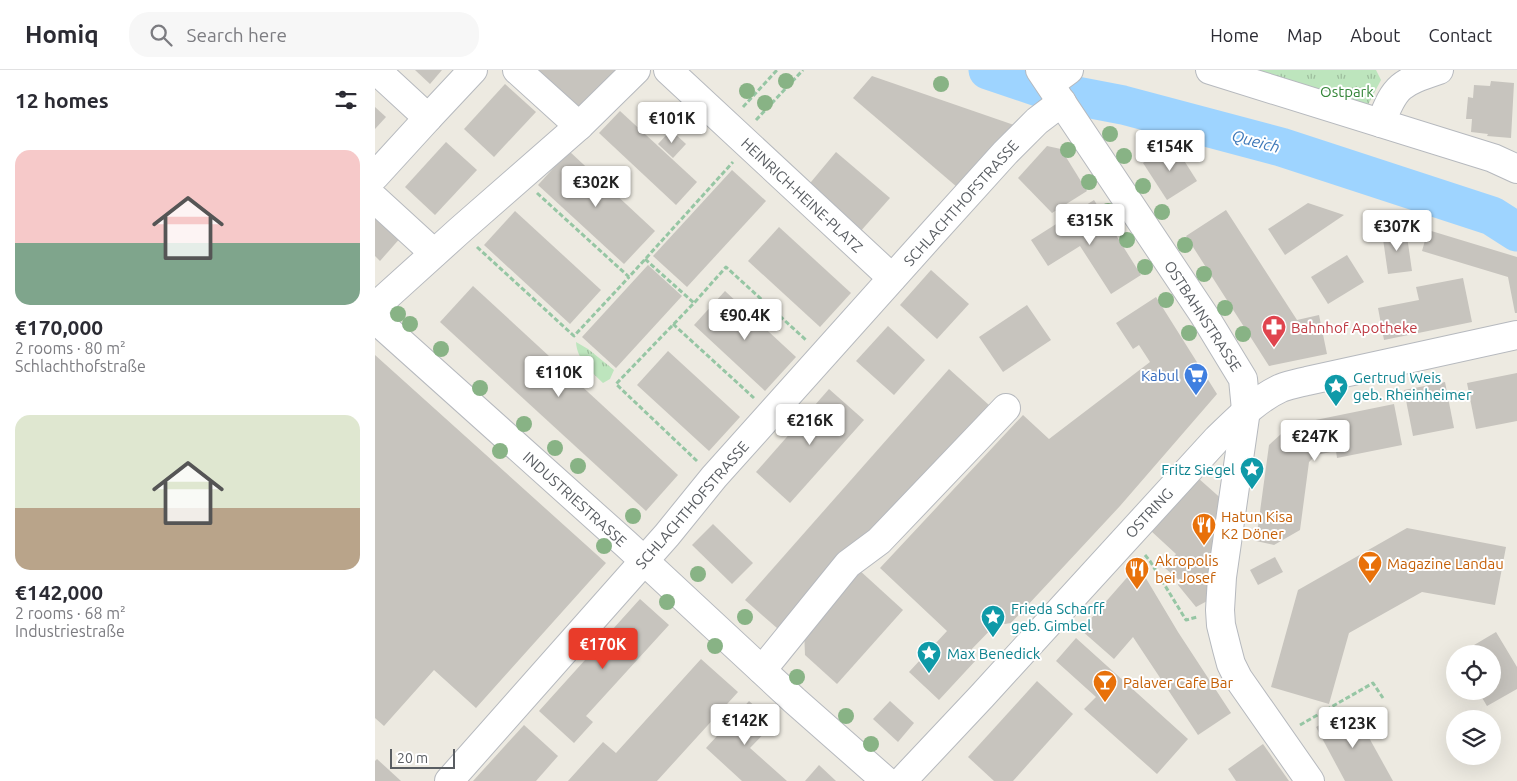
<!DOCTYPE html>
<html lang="en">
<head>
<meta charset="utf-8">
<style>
  body { margin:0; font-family:Ubuntu,sans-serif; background:#f7f7f7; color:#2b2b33; height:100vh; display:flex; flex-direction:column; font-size:19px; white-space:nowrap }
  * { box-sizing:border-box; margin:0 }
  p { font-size:16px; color:#7c7c81 }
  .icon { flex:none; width:28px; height:28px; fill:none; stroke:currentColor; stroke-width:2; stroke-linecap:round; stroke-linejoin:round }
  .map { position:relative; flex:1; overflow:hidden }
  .panel { display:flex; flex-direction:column; background:#fff; width:375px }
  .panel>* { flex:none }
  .tools { position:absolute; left:1071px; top:575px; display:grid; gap:10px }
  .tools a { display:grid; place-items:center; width:55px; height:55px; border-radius:50%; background:#fff; box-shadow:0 5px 20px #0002; font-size:25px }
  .scale { position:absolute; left:15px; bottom:12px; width:65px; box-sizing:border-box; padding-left:5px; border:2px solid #595d62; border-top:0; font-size:14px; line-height:18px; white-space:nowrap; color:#595d62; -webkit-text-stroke:4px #fff; paint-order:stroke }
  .price { position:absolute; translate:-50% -42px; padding:0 11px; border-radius:5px; background:#fff; color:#222; font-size:16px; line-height:32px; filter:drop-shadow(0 1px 2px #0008) }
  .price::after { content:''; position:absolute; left:50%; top:30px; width:15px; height:11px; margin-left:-8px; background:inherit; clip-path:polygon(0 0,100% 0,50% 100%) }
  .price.on { background:#e93c2a; color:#fff }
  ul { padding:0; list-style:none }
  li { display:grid; align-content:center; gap:10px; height:265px; padding:0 15px }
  li span { display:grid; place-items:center; height:155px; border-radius:15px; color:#555 }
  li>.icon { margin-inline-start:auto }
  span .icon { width:90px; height:90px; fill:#fffc; stroke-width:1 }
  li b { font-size:21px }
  h2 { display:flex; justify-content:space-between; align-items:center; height:60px; padding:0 15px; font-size:21px }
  header { display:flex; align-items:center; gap:30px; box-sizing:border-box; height:70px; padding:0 25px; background:#fff; border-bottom:1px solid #e1e1e2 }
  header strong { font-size:24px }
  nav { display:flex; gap:28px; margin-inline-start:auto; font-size:18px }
  .search { width:350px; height:45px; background:#f7f7f7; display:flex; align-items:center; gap:12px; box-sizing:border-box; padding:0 18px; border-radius:20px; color:#7c7c81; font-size:19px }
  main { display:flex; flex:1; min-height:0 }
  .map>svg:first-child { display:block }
</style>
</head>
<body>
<header>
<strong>Homiq</strong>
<div class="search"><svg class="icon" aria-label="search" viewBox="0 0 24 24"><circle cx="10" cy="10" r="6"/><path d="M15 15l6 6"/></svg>Search here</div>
<nav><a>Home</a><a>Map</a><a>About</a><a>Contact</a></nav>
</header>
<main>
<section class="panel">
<h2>12 homes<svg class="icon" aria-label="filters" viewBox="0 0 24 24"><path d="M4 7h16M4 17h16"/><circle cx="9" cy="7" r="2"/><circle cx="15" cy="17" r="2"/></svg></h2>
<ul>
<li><span style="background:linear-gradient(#f6c9c9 60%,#7fa58c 0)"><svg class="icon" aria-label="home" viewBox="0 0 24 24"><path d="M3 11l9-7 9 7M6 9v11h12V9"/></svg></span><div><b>€170,000</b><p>2 rooms · 80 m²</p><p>Schlachthofstraße</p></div></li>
<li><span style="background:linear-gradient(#dfe7d0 60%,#b9a48a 0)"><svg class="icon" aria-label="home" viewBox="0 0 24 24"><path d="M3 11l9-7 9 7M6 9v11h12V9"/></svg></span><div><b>€142,000</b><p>2 rooms · 68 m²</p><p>Industriestraße</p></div></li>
</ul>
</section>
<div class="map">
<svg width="1142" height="711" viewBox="0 0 1142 711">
  <defs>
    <pattern id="park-tufts" width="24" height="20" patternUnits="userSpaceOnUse" patternTransform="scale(1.25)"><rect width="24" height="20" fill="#bde5bd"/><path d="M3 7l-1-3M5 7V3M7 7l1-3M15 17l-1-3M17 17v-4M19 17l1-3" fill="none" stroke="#9dbd9d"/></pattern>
  </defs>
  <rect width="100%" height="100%" fill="#edeae1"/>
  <g fill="url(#park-tufts)">
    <polygon points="839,0 1001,0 1006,10 986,48"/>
    <path d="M201,272l12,7 26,21 -4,9 -7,4c-12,-12 -26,-23 -27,-41z"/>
  </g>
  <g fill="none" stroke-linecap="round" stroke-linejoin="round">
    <polyline stroke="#9ed4ff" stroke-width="39" points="613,0 675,21 748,35 906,77 1117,146 1142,162"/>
  </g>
  <g fill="#c7c4be">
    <polygon points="40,0 67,0 55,14"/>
    <polygon points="159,0 245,0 208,43"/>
    <polygon points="497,6 639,55 582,117 478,28"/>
    <polygon points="1116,11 1139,13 1136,68 1112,66 1113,64 1096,62 1097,49 1091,49 1093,27 1098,28 1099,15 1115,16"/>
    <polygon points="130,14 161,42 119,87 89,59"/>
    <polygon points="0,37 11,47 0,59"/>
    <polygon points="245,41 322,112 301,135 224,63"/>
    <polygon points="296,60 311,74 298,88 283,74"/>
    <polygon points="71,72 102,100 60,145 30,117"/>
    <polygon points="798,73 822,111 792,130 768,93"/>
    <polygon points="672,76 686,79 712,121 677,143 643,108"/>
    <polygon points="194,81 280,161 249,194 163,115"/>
    <polygon points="461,82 515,128 484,163 431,118"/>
    <polygon points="357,100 391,131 312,217 278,186"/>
    <polygon points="719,130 766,205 736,224 705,176 673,196 656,170"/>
    <polygon points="933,133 969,145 910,185 893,159"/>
    <polygon points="851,140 922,250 944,245 952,284 894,296 811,166"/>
    <polygon points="140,141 226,220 195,254 109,175"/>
    <polygon points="0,142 27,166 5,191 0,186"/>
    <polygon points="404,157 476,223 445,257 373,191"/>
    <polygon points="1031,159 1037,201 1013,204 1007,162"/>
    <polygon points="1053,160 1142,187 1142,243 1140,243 1133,207 1047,181"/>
    <polygon points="972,185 989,212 953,234 936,207"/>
    <polygon points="273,195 307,226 241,298 207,267"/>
    <polygon points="556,200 594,234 562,269 525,235"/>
    <polygon points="1088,208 1097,252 1009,270 1003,238 1044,230 1041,217"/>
    <polygon points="98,216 303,405 271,441 65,252"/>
    <polygon points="350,221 421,287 390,321 319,255"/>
    <polygon points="781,227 842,324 745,436 636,553 630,554 624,551 594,582 602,589 564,630 534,602 572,561 505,498 648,345 674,369 775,292 764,275 758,279 741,253"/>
    <polygon points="652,235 676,270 628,302 604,267"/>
    <polygon points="513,256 550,290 519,325 481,291"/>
    <polygon points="293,281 365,347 334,381 262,315"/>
    <polygon points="0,285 231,493 101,638 59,600 9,656 0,648"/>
    <polygon points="574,299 614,335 410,565 370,530"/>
    <polygon points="1142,303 1142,351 1101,359 1092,313"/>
    <polygon points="1070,312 1079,358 1038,366 1029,320"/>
    <polygon points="454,319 489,350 415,433 381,402"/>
    <polygon points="1019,334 1027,375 962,388 961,381 941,385 934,392 925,460 899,475 881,471 894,375 916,355"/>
    <polygon points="823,408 850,432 834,530 821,537 803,515 805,511 790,498 801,484 775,460"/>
    <polygon points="338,454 378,493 357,514 317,475"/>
    <polygon points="1032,458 1131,477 1120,535 1047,522 974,563 954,634 896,617 923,520"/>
    <polygon points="900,487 908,502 883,515 875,500"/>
    <polygon points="483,499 528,540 462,614 430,585 429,559"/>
    <polygon points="756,503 769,505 803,562 856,643 823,665 758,567 739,589 706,560"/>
    <polygon points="265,529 294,555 211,646 218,652 199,673 164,641"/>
    <polygon points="1121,562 1142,597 1142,619 1112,636 1103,621 1118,621 1118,584 1084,584"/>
    <polygon points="701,568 813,669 782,704 709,639 721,627 681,591"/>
    <polygon points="326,589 363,622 282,711 193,711 228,672 241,683"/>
    <polygon points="662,611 698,644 638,711 619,711 593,687"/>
    <polygon points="374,631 399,653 375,678 412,711 367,711 331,678"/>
    <polygon points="515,631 539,653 523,672 498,649"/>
    <polygon points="977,637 1018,711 970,711 941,657"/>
    <polygon points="149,655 183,686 161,711 98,711"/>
    <polygon points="888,674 914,711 861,711 853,699"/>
    <polygon points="2,689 26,711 0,711 0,691"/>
    <polygon points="444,695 461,711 430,711"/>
  </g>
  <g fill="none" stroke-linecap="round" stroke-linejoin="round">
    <defs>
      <g id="minor">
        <polyline points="1,0 53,48 98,0"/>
        <polyline points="142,0 204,56 261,0"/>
        <polyline points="293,0 517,208"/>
        <polyline points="665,0 829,245 868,309 871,340 847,507 845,540 846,555 852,579 856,594 863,608 935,711"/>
        <polyline points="835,0 1118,88 1142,99"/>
        <polyline points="675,14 694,0"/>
        <path d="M1006,53c14,-38 20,-40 58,-53"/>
        <polyline points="0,106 53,48"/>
        <polyline points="0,129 59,183"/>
        <polyline points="0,237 84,161 204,56"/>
        <polyline points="0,249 251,474 419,630 511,711"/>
        <polyline points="387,600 473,494 504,471 631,338"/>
        <polyline points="74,711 292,465 339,407 555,166 630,83 662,51 687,32"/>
        <path d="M527,711l80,-85 234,-256c20,-19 39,-40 65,-52 8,-3 18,-5 26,-7l210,-46"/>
      </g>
    </defs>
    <use href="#minor" stroke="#b6b9be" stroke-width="30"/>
    <g stroke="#96c6a4" stroke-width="3" stroke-dasharray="5 2.5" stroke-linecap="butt">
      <polyline points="368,37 402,0"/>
      <polyline points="381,50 428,0"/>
      <polyline points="305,63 315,51"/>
      <polyline points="162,123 254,207 358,92"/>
      <polyline points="102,177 199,266 254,207"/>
      <polyline points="270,189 319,233"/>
      <polyline points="298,254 379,328"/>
      <polyline points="322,391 241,314 319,233 351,197 431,270"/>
      <polyline points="770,485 775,491 811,550 822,547"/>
      <polyline points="925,655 998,613 1008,628"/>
    </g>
    <use href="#minor" stroke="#fff" stroke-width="28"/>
  </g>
  <g fill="#88b385">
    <circle cx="411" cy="11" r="8"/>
    <circle cx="566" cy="14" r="8"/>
    <circle cx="372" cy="21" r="8"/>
    <circle cx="390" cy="33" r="8"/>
    <circle cx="735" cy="64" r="8"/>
    <circle cx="693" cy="80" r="8"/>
    <circle cx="749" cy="86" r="8"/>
    <circle cx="714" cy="112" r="8"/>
    <circle cx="768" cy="116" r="8"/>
    <circle cx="733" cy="141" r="8"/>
    <circle cx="787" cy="142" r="8"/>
    <circle cx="752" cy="170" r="8"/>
    <circle cx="810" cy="175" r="8"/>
    <circle cx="770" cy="197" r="8"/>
    <circle cx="829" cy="204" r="8"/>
    <circle cx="791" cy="230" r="8"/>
    <circle cx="850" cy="238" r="8"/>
    <circle cx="23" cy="244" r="8"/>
    <circle cx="35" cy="254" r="8"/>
    <circle cx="814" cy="263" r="8"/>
    <circle cx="868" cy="264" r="8"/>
    <circle cx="66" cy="279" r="8"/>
    <circle cx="105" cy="318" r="8"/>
    <circle cx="149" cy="354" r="8"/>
    <circle cx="180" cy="378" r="8"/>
    <circle cx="125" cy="381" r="8"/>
    <circle cx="203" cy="396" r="8"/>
    <circle cx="258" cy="446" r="8"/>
    <circle cx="229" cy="476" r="8"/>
    <circle cx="323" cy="504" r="8"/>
    <circle cx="292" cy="532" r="8"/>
    <circle cx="370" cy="547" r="8"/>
    <circle cx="340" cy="576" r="8"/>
    <circle cx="422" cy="607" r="8"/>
    <circle cx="471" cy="646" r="8"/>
    <circle cx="496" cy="674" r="8"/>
  </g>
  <defs>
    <symbol id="pharmacy-pin" viewBox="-11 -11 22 30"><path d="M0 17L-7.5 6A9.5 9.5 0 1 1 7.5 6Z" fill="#e0444e" stroke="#fff"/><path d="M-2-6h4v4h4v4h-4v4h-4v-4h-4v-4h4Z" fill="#fff"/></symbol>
    <symbol id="supermarket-pin" viewBox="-11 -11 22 30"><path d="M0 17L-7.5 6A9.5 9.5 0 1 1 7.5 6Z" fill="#3f7fe0" stroke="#fff"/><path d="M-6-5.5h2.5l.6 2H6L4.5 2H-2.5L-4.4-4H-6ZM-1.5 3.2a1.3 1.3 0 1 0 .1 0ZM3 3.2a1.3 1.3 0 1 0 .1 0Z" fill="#fff"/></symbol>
    <symbol id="sight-pin" viewBox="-11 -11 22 30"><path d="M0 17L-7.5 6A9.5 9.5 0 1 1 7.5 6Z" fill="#0f9aa8" stroke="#fff"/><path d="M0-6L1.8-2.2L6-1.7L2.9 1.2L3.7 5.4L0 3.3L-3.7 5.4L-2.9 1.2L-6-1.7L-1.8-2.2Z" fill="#fff"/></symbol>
    <symbol id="restaurant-pin" viewBox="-11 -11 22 30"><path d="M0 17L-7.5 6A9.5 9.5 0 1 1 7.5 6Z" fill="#e8710a" stroke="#fff"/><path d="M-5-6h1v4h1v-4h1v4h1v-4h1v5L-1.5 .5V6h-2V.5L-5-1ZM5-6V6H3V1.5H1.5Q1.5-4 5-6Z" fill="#fff"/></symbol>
    <symbol id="bar-pin" viewBox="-11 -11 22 30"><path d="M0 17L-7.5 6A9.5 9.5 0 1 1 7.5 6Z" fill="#e8710a" stroke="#fff"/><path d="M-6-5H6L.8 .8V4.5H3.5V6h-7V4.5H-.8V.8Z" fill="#fff"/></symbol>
  </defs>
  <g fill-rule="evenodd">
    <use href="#pharmacy-pin" x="885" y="243" width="28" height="38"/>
    <use href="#supermarket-pin" x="807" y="291" width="28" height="38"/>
    <use href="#sight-pin" x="947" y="302" width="28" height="38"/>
    <use href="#sight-pin" x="863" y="385" width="28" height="38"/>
    <use href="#restaurant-pin" x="815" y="441" width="28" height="38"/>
    <use href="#bar-pin" x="981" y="479" width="28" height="38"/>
    <use href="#restaurant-pin" x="748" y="485" width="28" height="38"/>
    <use href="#sight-pin" x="604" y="533" width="28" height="38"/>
    <use href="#sight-pin" x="540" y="569" width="28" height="38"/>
    <use href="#bar-pin" x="716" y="598" width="28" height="38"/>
  </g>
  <g text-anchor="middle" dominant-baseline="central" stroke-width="4" stroke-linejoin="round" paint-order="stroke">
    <g font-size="15" fill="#358639" stroke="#fff">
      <text x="972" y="21">Ostpark</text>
    </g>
    <g font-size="15" fill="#595d62" stroke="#fff">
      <text transform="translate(427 125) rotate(43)">HEINRICH-HEINE-PLATZ</text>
      <text transform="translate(586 133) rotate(-48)">SCHLACHTHOFSTRASSE</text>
      <text transform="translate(828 246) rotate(57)">OSTBAHNSTRASSE</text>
      <text transform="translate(200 429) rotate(42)">INDUSTRIESTRASSE</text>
      <text transform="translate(317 435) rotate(-49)">SCHLACHTHOFSTRASSE</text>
      <text transform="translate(774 443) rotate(-47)">OSTRING</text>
    </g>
    <g font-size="15" fill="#be3a42" stroke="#fff" text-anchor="start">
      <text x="916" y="257">Bahnhof Apotheke</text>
    </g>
    <g font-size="15" fill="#366cbe" stroke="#fff" text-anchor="end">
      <text x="804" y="305">Kabul</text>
    </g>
    <g font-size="15" fill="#0d838f" stroke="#fff" text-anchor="start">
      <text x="978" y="307">Gertrud Weis<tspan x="978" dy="17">geb. Rheinheimer</tspan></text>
      <text x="860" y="399" text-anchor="end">Fritz Siegel</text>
      <text x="636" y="538">Frieda Scharff<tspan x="636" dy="17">geb. Gimbel</tspan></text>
      <text x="572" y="583">Max Benedick</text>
    </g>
    <g font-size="15" fill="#c56008" stroke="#fff" text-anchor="start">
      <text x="846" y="446">Hatun Kisa<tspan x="846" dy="17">K2 Döner</tspan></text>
      <text x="780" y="490">Akropolis<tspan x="780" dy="17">bei Josef</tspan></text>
      <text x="1012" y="493">Magazine Landau</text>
      <text x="748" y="612">Palaver Cafe Bar</text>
    </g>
    <g font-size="16" font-style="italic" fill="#3f79b9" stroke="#fff">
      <text transform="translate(881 71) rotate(15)">Queich</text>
    </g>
  </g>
</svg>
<div class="tools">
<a><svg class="icon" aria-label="locate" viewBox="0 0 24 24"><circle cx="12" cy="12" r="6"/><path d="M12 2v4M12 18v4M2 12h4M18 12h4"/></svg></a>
<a><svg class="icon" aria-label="layers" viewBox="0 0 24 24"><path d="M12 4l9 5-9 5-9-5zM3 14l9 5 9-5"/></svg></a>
</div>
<div class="scale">20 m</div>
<b class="price" style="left:297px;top:74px">€101K</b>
<b class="price" style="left:795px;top:102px">€154K</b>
<b class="price" style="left:221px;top:138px">€302K</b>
<b class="price" style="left:715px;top:176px">€315K</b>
<b class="price" style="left:1022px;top:182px">€307K</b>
<b class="price" style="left:370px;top:271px">€90.4K</b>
<b class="price" style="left:184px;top:328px">€110K</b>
<b class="price" style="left:435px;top:376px">€216K</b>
<b class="price" style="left:940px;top:392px">€247K</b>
<b class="price on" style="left:228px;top:600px">€170K</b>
<b class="price" style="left:370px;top:676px">€142K</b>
<b class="price" style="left:978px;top:679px">€123K</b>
</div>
</main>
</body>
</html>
